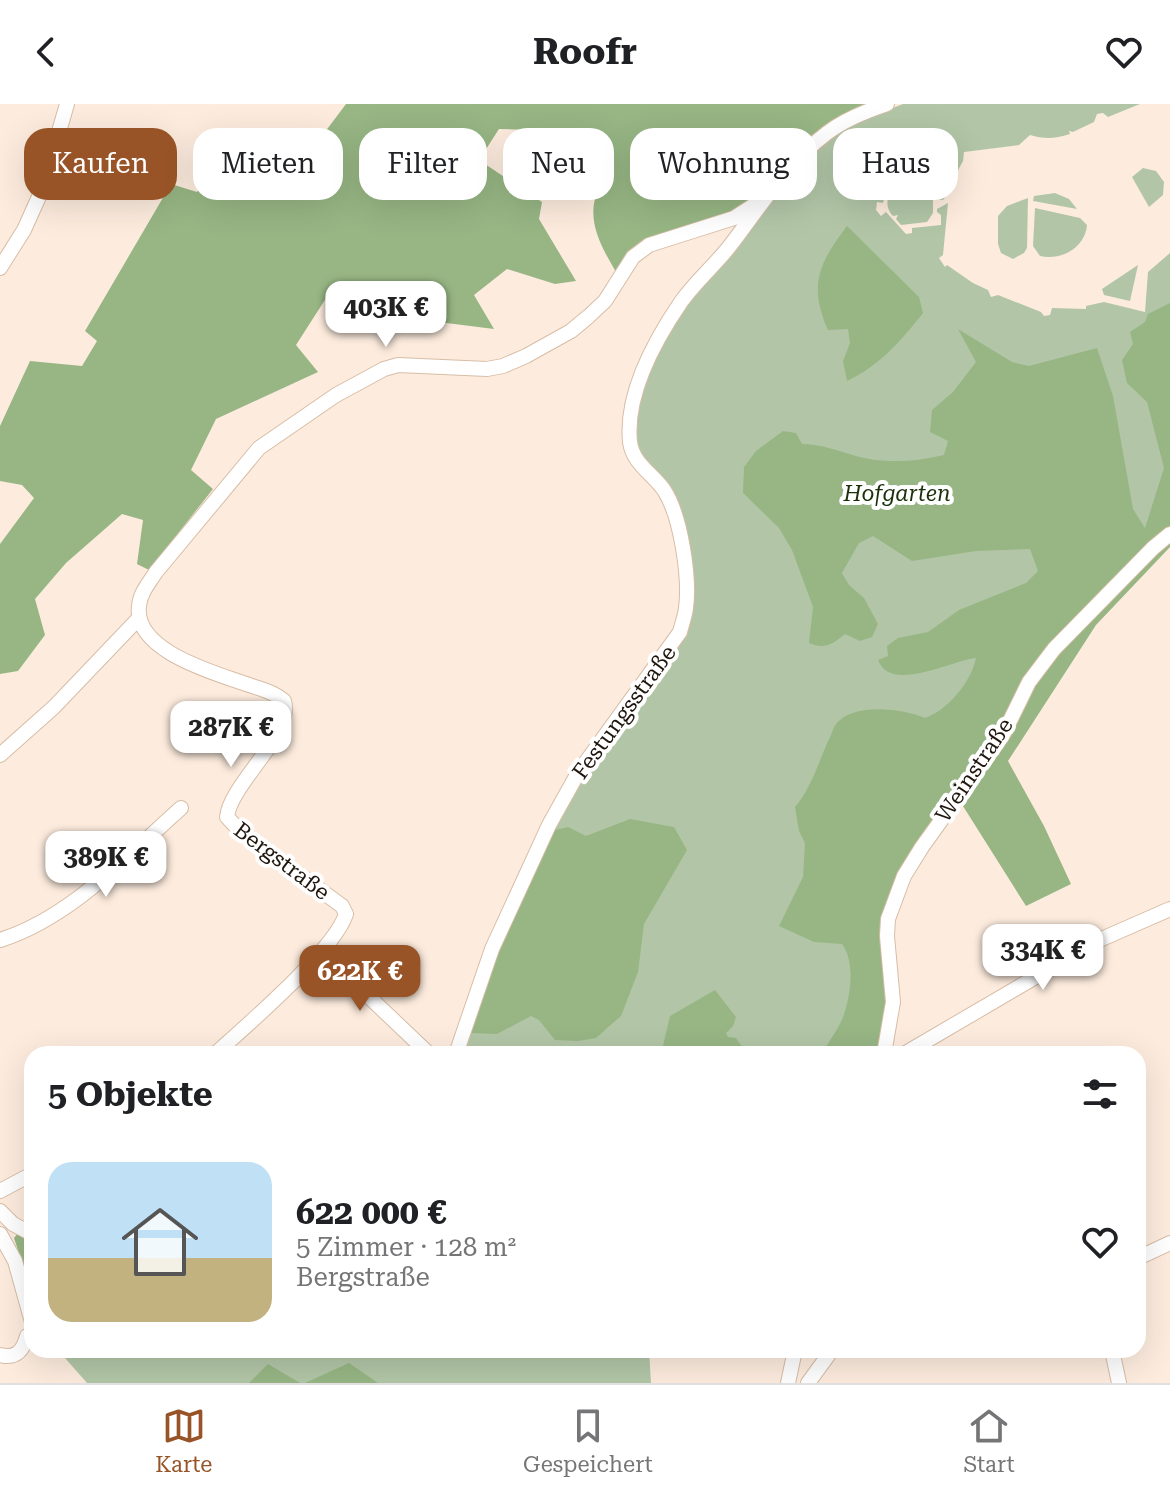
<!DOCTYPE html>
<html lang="de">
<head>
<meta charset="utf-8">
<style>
  body { margin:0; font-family:"Roboto Serif",serif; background:#f6f6f6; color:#202124; height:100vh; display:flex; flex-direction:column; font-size:30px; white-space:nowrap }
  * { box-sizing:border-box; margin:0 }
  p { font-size:26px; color:#757577 }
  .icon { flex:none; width:44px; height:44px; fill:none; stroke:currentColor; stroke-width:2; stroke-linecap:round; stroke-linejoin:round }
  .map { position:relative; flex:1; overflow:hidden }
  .panel { position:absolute; left:24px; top:942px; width:1122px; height:312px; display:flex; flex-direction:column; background:#fff; border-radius:24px; box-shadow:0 8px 32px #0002 }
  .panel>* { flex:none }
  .guide { position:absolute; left:24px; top:24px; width:1122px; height:72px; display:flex; gap:16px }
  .price { position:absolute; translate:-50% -68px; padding:0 18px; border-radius:16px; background:#fff; color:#222; font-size:26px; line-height:52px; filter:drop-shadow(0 2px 4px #0008) }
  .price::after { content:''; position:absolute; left:50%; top:48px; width:24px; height:18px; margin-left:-12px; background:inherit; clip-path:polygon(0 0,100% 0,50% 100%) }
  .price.selected { background:#985427; color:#fff }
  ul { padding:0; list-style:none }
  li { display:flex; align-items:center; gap:24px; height:200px; padding:0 24px }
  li+li { border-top:2px solid #e0e0e0 }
  li span { display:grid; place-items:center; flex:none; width:224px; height:160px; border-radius:24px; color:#555 }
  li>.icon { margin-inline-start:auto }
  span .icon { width:96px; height:96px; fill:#fffc; stroke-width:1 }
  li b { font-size:34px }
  h2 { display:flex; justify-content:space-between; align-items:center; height:96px; padding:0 24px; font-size:34px }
  .chip { padding:0 28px; border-radius:24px; background:#fff; box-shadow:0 8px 32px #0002; font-size:28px; line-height:72px }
  .chip.selected { background:#985427; color:#fff }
  header { display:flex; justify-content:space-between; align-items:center; height:104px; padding:0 24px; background:#fff; font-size:36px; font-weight:700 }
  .menu { display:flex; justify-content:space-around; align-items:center; height:112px; border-top:2px solid #e0e0e0; background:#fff; font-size:22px; color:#757577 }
  .menu a { display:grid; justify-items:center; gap:4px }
  .menu .selected { color:#985427 }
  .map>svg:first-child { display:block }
</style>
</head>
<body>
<header><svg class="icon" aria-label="back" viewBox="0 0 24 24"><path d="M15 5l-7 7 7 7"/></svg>Roofr<svg class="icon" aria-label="heart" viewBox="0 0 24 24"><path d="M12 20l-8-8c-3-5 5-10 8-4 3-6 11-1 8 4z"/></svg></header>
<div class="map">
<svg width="1170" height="1279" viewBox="0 0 1170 1279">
  <rect width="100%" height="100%" fill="#fdecde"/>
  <g fill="#b2c6a7">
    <path d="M903,0h237l-32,13 -5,-4 -6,1 -3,8 -21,10 -4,-1 1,3c-16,5 -26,5 -40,1l-11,10 -55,7 -1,9 -6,11 -4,-1 -9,19 4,3 -5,7 -6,-1 -4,-6 1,-4 -36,-12 -1,-4 -6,2 -8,28 -6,-1 -1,8 5,6 5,-4 20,22 6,-1v-5l29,-3v-10l-4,-3v-3l11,-6 -5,52 -4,3 6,9 2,-2 26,18 15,7 3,7 7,-2 43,17 3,4 6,-1 2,-7 34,1v-3l18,-4 41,10 3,-40 22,-19v277l-19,15 -260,354 -11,155h-417l34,-103 73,-157 119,-171 -13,-120 -42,-58 5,-55 43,-83 104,-128 55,-51z"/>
    <polygon points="1143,64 1156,67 1164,78 1163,91 1149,103 1132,73"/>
    <path d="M897,79l29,10 7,4v16l-6,9 -26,3 -5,-6 2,-4 -5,1c-9,-10 -5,-18 -2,-30z"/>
    <polygon points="1055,89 1069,95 1077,105 1033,97 1034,92"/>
    <polygon points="1028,94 1027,144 1024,149 1013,155 1001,149 998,140 998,112 1007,102"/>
    <path d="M1035,104l45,10 7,7c-2,23 -26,36 -47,31l-7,-10z"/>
    <polygon points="1138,161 1130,197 1104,191 1102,185"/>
    <polygon points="58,1246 649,1246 651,1279 87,1279"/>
  </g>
  <g fill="#97b684">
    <path d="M346,0h528l-26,10 -96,91 -101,36 -35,31c-20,-34 -34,-61 -10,-97l-71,-45 -36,-1 -20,31 63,42 -3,17 37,62 -21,3 -48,-15 -33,26 20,34 -111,-14 -22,10 -31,-33 -34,53 22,27 -102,47 -25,51 22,19 -64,81 -12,-6 6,-44 -21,-6 -56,49 -31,36 10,36 -27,36 -18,3v-130l34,-46 -12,-13 -22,-4v-55l30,-65 52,5 15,-25 -12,-10 86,-147 26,8 44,-56 72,12z"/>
    <path d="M847,122l72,71 4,16c-22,28 -44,53 -76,68l-4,-20 7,-18 -2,-14 -20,1c-20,-45 -9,-67 19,-104z"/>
    <path d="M1170,199v244l-74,78 -88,136 36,65 27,58 -45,22 -70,-111 -65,104 -1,87 -10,68h-58c7,-13 18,-27 22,-40 7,-20 11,-53 -2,-70l-28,-2 -35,-16 24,-49 2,-34 -6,-12 -4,-24c16,-19 23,-43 33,-66 3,-5 5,-13 8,-17 18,-22 67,-15 89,-6 23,-8 46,-36 51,-60 -24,2 -85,36 -98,2l10,-4 -1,-10 11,-8 30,-6 31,-22 67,-27 12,-12 -8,-22 -54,2 -64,10 -39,-25 -14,7 -17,30 7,12 15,13 14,26 -6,13 -12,4 -15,-7c-12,10 -21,16 -36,9l4,-36 -21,-57 -13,-22 -36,-35 1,-26 12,-16 27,-20 13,2 6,11c24,0 45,11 67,15 26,4 50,2 75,-4l4,-14 -18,-9 2,-22 21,-18 23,-30 -18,-33 54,33 17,4 68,-18 16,48 20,113 12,19 19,-60 -17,-66 -20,-19 -5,-23 11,-16 -3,-12 15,-10 3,-8z"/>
    <polygon points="630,715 674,723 687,746 644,820 638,868 621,912 596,934 578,937 555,936 539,916 531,912 497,930 470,929 497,847 551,727 568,723 586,732"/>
    <polygon points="715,886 736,913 733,922 726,929 728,933 736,934 747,950 665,950 663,942 670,912"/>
    <polygon points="19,1128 32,1133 32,1188 14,1134"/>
    <polygon points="349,1259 378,1279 305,1279"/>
    <polygon points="268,1260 300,1279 249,1279"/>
  </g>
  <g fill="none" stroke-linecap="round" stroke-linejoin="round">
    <defs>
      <g id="minor">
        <polyline points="0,164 24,126 42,86 67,0"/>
        <polyline points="0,651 54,603 139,514"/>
        <path d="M0,836c70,-22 127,-84 181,-132"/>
        <polyline points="322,848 429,950"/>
        <path d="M215,950c32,-29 119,-103 131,-140l-4,-8 -102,-75 -13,-14c3,-33 67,-83 57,-116 -11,-10 -27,-13 -41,-18 -31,-11 -110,-33 -104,-77 1,-13 10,-23 17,-34l103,-124 77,-53 48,-26 14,-4 89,4 16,-3 23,-10 45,-25 18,-15 16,-15 28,-44 16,-12 85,-27 28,-18"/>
        <path d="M456,950l36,-105 57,-124 29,-52 102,-141c2,-8 5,-16 6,-24 4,-30 -5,-92 -22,-118 -12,-17 -31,-26 -34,-48 -5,-49 25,-102 51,-140 14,-20 33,-36 48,-55 31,-40 57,-83 98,-114 18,-14 39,-22 60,-29"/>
        <polyline points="884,950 893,898 887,832 888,815 904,772 922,743 1004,629 1029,578 1054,545 1153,444 1170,430"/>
        <polyline points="904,950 1097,837 1170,805"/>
        <polyline points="0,1087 32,1070"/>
        <polyline points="0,1107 13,1120 32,1130"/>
        <polyline points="0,1130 15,1157 32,1218"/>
        <polyline points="1138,1154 1170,1139"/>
        <polyline points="1112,1246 1119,1279"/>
        <path d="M0,1251c16,4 23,-4 27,-19l5,-3"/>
        <polyline points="788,1279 795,1246"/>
        <polyline points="808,1279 832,1246"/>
      </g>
    </defs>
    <use href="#minor" stroke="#d7bda6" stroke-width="16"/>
    <use href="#minor" stroke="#fff" stroke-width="14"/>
  </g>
  <g text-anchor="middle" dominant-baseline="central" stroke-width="8" stroke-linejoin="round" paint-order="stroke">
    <g font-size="22" font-style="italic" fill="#1b300b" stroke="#fff">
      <text x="897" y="389">Hofgarten</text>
    </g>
    <g font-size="22" fill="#1f160d" stroke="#fff">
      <text transform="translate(624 608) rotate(-54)">Festungsstraße</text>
      <text transform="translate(974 666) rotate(-56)">Weinstraße</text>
      <text transform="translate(282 757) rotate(37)">Bergstraße</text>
    </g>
  </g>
</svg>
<b class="price" style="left:386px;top:245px">403K €</b>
<b class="price" style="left:231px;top:665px">287K €</b>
<b class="price" style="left:106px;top:795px">389K €</b>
<b class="price" style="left:1043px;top:888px">334K €</b>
<b class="price selected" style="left:360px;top:909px">622K €</b>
<div class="guide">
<a class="chip selected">Kaufen</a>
<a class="chip">Mieten</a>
<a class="chip">Filter</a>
<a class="chip">Neu</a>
<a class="chip">Wohnung</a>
<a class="chip">Haus</a>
</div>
<section class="panel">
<h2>5 Objekte<svg class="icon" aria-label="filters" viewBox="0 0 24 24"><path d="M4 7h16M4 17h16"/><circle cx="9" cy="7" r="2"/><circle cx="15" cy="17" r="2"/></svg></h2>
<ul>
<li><span style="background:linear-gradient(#bfe0f5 60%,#c2b280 0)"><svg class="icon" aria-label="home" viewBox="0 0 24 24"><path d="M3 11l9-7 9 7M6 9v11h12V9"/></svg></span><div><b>622 000 €</b><p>5 Zimmer · 128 m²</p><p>Bergstraße</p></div><svg class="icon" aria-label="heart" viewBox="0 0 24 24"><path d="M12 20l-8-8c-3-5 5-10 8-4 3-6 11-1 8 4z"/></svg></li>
</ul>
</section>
</div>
<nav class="menu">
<a class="selected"><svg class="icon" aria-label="map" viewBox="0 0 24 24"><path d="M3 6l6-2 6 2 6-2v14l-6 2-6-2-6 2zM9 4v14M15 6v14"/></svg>Karte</a>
<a><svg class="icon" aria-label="saved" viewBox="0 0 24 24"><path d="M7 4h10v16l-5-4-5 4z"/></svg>Gespeichert</a>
<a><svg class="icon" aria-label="home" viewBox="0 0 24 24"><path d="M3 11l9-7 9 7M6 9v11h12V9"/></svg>Start</a>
</nav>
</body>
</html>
